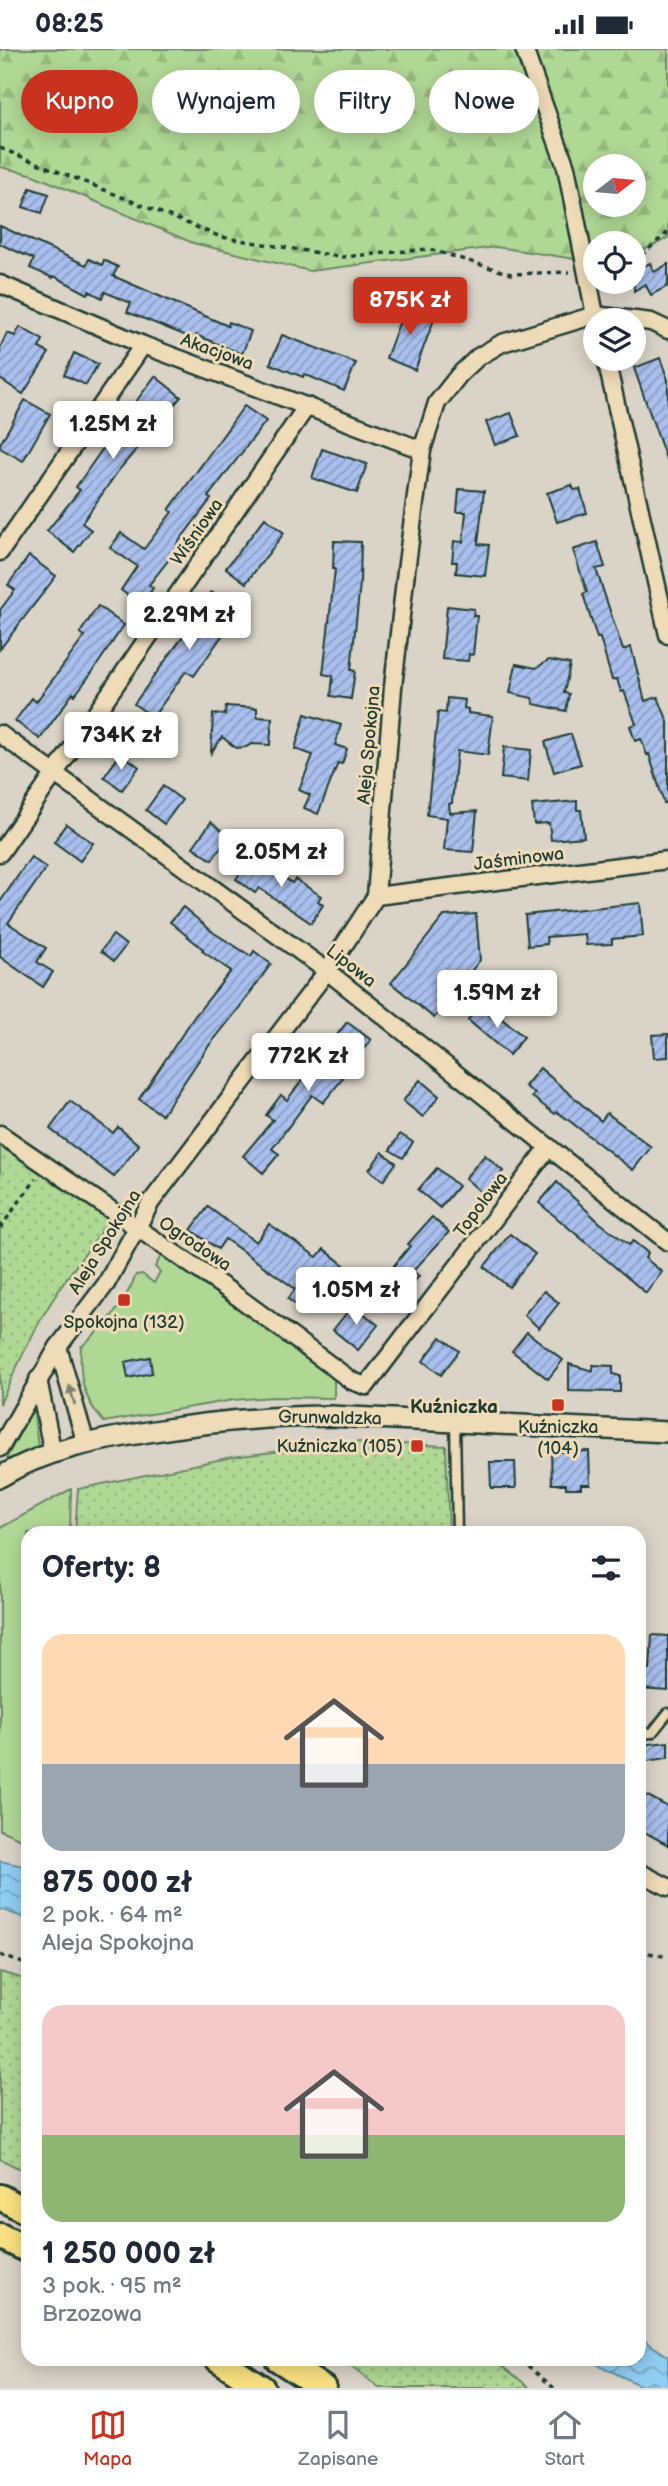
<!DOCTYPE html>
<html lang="pl">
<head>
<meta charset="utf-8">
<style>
  body { margin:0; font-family:"Balsamiq Sans",sans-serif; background:#f2f2f3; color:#1f2937; height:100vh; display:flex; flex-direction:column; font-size:26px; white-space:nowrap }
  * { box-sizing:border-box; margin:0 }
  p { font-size:23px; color:#747a83 }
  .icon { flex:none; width:38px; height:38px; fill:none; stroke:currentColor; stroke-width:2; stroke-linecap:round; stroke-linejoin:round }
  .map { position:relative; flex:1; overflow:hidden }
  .panel { position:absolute; left:21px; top:1477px; width:625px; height:840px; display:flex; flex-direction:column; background:#fff; border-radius:21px; box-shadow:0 4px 18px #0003 }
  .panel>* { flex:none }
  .guide { position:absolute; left:21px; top:21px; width:626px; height:63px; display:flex; gap:14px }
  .needle { width:46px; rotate:74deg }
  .controls { position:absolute; left:583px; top:105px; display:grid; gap:14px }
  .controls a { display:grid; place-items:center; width:63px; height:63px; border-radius:50%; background:#fff; box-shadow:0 4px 18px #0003; font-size:35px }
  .price { position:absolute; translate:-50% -60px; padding:0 16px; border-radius:7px; background:#fff; color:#222; font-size:23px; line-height:46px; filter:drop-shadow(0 2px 4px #0008) }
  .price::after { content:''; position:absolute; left:50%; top:42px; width:21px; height:16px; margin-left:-10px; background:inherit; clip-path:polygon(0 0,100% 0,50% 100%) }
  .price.selected { background:#c8321e; color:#fff }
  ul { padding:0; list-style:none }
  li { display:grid; align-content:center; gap:14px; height:371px; padding:0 21px }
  li span { display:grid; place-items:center; height:217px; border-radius:21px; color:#555 }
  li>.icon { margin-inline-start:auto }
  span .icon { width:126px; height:126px; fill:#fffc; stroke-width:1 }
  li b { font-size:30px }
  h2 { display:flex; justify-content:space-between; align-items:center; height:84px; padding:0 21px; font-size:30px }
  .chip { padding:0 24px; border-radius:32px; background:#fff; box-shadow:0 4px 18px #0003; font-size:24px; line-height:63px }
  .chip.selected { background:#c8321e; color:#fff }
  .status { display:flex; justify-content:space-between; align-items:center; height:49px; padding:0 35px; background:#fff; direction:ltr }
  .status svg { height:19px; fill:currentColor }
  .tabs { display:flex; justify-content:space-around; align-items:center; height:98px; border-top:2px solid #e0e1e3; background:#fff; font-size:19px; color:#747a83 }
  .tabs a { display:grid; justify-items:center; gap:4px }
  .tabs .selected { color:#c8321e }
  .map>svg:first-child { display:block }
</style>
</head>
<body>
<div class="status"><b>08:25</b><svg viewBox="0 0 49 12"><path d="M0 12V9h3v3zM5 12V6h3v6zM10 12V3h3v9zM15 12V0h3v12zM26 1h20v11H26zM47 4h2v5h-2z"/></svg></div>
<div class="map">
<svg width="668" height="2339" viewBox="0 0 668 2339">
  <defs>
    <pattern id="forest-firs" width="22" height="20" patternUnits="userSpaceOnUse" patternTransform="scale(1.75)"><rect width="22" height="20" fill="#b0d895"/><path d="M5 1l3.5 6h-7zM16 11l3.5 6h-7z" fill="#97ba81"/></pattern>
    <pattern id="garden-dots" width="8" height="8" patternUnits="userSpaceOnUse" patternTransform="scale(1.75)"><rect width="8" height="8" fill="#b0d895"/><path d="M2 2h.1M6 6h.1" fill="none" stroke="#97ba81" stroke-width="1.8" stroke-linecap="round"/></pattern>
    <pattern id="water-waves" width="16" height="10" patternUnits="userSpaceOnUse" patternTransform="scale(1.75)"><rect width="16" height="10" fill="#90cef1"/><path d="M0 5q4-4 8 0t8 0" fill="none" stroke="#75a8c4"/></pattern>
    <pattern id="building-hatch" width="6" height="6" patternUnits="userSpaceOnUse" patternTransform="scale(1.75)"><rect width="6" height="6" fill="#aabfed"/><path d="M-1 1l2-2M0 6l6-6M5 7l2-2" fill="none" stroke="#8a9cc1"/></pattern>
  </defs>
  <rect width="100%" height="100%" fill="#dad3c8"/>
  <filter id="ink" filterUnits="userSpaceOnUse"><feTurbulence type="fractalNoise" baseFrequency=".0143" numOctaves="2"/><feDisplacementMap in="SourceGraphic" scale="14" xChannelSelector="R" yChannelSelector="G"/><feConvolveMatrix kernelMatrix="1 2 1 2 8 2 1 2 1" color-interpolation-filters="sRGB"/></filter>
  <g filter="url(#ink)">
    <g fill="#b0d895" stroke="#688a64" stroke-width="2">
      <path d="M162,1205l130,89 42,34v21l-62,-1 -39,3 -129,22c-21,-23 -25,-45 -23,-75 24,-21 43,-42 55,-72l6,-1 12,9 6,-11 -5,-5z"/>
      <polygon points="33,1359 38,1398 9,1412 7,1408"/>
      <polygon points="71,1440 70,1484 28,1484 28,1793 0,1781 0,1479"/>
    </g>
    <path fill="url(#forest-firs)" stroke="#688a64" stroke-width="2" fill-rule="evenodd" d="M0,0h668v189l-34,17v-12h-39v19l-99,-15 -186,24 -117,-28 -162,-69 -31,-7zM595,117h39v39h-39z"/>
    <g fill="url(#garden-dots)" stroke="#688a64" stroke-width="2">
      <path d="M0,1082l109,87c-15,27 -36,49 -52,75 -23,35 -40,73 -57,111z"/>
      <polygon points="358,1393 446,1397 449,1484 75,1484 78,1440 232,1408"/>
      <polygon points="0,1923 28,1931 28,2124 0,2110"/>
      <polygon points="341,2310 494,2310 530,2339 379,2339"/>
    </g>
    <g fill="url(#water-waves)" stroke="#6394a5" stroke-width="2">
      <polygon points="0,1812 28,1818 28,1870 0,1860"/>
      <polygon points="639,2288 668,2307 668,2339 645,2339 587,2310 639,2310"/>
    </g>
    <g fill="url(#building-hatch)" stroke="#1f3d34" stroke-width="2">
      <polygon points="30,139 49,145 42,164 23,158"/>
      <polygon points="0,177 86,216 89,210 102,216 104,211 118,218 113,227 228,277 229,273 251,282 242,305 196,286 194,290 127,263 131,254 105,243 102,249 89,242 88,245 54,227 53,229 30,219 34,210 0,195"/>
      <polygon points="650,214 654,223 668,215 668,237 651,246 645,235 634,242 634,223"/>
      <polygon points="406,256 435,268 415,321 386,309"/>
      <polygon points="20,278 43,291 39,299 49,304 23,345 0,330 0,299 7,284 15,287"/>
      <polygon points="282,286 356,314 344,342 304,325 303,328 270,315"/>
      <polygon points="74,304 98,315 86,336 64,326"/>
      <polygon points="660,309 668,331 668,409 666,410 634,319"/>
      <polygon points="155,327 181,348 118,422 82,474 91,481 74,503 47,482 80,441 76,438 110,389 139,357 135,354"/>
      <polygon points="25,351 50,365 23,412 0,399 0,395"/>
      <polygon points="244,357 266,372 208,448 211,450 177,495 180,496 149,536 153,539 141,557 121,541 137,517 110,499 121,484 144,500 172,463 169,461"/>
      <polygon points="511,364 520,387 495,396 486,373"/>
      <polygon points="322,400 367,415 357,444 312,429"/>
      <polygon points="572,436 574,441 580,440 587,464 557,473 547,444"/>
      <polygon points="459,440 484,442 478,495 489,496 485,527 456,524 457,513 452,513 454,492 463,493 466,463 457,463"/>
      <polygon points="265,469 284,484 246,534 226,519"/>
      <polygon points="334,492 361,493 360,534 351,621 355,622 351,650 331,647 333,627 323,625 335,520 333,520"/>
      <polygon points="597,493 605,518 596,520 623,601 631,598 645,652 658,648 668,673 668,754 664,754 649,705 647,706 641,690 635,692 630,677 636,675 624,642 621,643 617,630 612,631 600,589 597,589 583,545 587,543 573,501"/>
      <polygon points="29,507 56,527 0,600 0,561 15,541 8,536"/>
      <polygon points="211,543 240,561 194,627 186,622 153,668 134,655 194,572"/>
      <polygon points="98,557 124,576 93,622 75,646 73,644 40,690 15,672 32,649 36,653 85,587 80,584"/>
      <polygon points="447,557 474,560 473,567 477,567 473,606 469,605 468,612 442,610"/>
      <polygon points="549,611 570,615 564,644 569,645 566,662 534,655 532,649 510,644 516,615 536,619"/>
      <polygon points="447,649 465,651 464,659 468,660 468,664 493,667 488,706 457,702 452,754 449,755 450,764 477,762 473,803 444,801 447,769 427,766 438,663 446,664"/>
      <polygon points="226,657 257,659 257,668 272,669 270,696 252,695 246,698 236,699 222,688 211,704 213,665 225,666"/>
      <polygon points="305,665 341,676 335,696 347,700 342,715 338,714 318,765 304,759 310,746 299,741 313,706 295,700"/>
      <polygon points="571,685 581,715 554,723 545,693"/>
      <polygon points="504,698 531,701 528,732 501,729"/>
      <polygon points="121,704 139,718 122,741 104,728"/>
      <polygon points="163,737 182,751 164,775 146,761"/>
      <polygon points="577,752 577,761 581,761 584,788 551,791 549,774 534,775 532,756"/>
      <polygon points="211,773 229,787 212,811 193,798"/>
      <polygon points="66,775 93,794 80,812 54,793"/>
      <polygon points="253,806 292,834 295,830 321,847 318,852 323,856 311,874 259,839 255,844 236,830"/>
      <polygon points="31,808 46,819 8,874 46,899 37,913 53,923 43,938 0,908 0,853"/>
      <polygon points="640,854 643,887 612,890 612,895 586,896 585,885 546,888 547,895 528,897 525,866"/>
      <polygon points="183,858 214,884 251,907 254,902 271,915 237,962 207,999 162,1066 139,1050 194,968 231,922 202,902 203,900 170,873"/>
      <polygon points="476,865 480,911 434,969 391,934 444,867"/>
      <polygon points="113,886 126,896 114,912 101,902"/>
      <polygon points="479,957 494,970 497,966 524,988 509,1006 468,971"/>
      <polygon points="347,973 371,991 341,1027 343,1029 323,1054 312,1046 272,1100 279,1105 263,1124 243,1107 273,1071 266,1066 281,1046 287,1051"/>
      <polygon points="668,985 668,1008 654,1009 652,986"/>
      <polygon points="540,1019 601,1072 607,1064 651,1098 633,1121 567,1070 557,1063 555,1065 532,1048 535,1045 525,1037"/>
      <polygon points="420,1031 439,1047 423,1068 403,1052"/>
      <polygon points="70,1052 113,1084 118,1078 139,1096 114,1128 50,1080"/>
      <polygon points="400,1085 413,1093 403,1109 390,1101"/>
      <polygon points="382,1103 396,1114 383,1132 369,1121"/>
      <polygon points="485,1106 503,1122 483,1145 465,1129"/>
      <polygon points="437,1119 458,1137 440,1159 418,1141"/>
      <polygon points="557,1133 599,1173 629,1196 633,1192 648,1204 645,1209 662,1223 646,1244 539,1154"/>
      <polygon points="208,1158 256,1193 269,1175 317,1208 324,1200 355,1225 342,1242 331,1233 309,1265 288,1250 295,1240 290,1236 225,1190 218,1200 191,1181"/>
      <polygon points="432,1168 449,1183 413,1222 419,1227 403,1246 383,1230 410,1197 408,1195"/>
      <polygon points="510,1185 535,1205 509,1238 484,1218"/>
      <polygon points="544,1242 559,1254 539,1279 524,1266"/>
      <polygon points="353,1256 378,1276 358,1301 333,1281"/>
      <polygon points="527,1283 563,1311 548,1330 512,1302"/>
      <polygon points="441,1288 459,1302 441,1326 423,1312"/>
      <polygon points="150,1308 152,1324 128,1329 125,1313"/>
      <polygon points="569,1315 593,1322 593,1316 613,1317 613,1325 620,1327 620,1343 569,1342"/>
      <polygon points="589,1402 590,1435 581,1435 581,1439 566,1439 566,1435 552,1435 551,1403"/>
      <polygon points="490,1413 515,1413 516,1439 491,1439"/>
      <polygon points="652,1586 668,1587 668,1642 639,1640 639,1619 650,1620"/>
      <polygon points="668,1693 668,1709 639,1713 639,1696"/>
      <polygon points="639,1742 668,1758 668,1796 639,1780"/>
    </g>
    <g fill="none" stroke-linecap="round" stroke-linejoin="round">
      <defs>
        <g id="service">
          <polyline points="455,1373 457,1484"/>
          <polyline points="639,1685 652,1684 668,1664"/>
        </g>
        <g id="minor">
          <polyline points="524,0 566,118 596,271"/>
          <polyline points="0,235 143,296 422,401"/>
          <polyline points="606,310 668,586"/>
          <polyline points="0,503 143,296"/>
          <polyline points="0,685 327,922 668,1193"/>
          <polyline points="0,804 307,357"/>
          <polyline points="376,847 668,811"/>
          <polyline points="0,1085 231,1243 352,1332 366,1337 549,1098"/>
          <polyline points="58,1298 86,1395"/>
          <polyline points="38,1330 53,1405"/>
          <polyline points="0,1399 58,1298 106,1235 151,1153 327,922 376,847 393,638 406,522 422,401 437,354 459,326 478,308 502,294 595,266 651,273 668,281"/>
          <polyline points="639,1823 668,1838"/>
        </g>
        <path id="tertiary" d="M0,1428c44,-27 98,-37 148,-45 61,-10 120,-16 182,-16l338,16"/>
        <g id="primary">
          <polyline points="0,2148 28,2163"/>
          <polyline points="0,2187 28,2201"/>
          <polyline points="218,2310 262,2339"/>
          <polyline points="278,2310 323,2339"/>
        </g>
      </defs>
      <use href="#service" stroke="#1f3d34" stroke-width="13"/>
      <use href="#minor" stroke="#1f3d34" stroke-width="21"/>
      <use href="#tertiary" stroke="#1f3d34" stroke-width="24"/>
      <use href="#primary" stroke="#1f3d34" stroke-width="30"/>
      <g stroke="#1f3d34" stroke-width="3.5" stroke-dasharray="5 5" stroke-linecap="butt">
        <polyline points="0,99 221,188 343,208 429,200 511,225 570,223"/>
        <polyline points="634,213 668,183"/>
        <polyline points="0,1179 36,1130"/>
        <polyline points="639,1902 668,1908"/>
        <polyline points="0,1906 28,1916"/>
        <polyline points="520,2310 554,2339"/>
      </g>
      <use href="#service" stroke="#eedbb8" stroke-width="8"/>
      <use href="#minor" stroke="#eedbb8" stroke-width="16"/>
      <use href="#tertiary" stroke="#eedbb8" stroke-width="19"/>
      <use href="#primary" stroke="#f9e181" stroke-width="24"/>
    </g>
    <defs><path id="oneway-solid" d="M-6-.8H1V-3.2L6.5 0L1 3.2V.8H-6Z" transform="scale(1.75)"/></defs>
    <use fill="#7c846f" href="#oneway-solid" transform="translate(72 1346) rotate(-106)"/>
  </g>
  <g fill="#c8321e" stroke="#eedbb8" stroke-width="2.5">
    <rect x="117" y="1244" width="14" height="14" rx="3.5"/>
    <rect x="551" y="1349" width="14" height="14" rx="3.5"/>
    <rect x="410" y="1390" width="14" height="14" rx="3.5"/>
  </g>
  <g text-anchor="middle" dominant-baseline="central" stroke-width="6" stroke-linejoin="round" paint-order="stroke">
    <g font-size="18" fill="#1f3d34" stroke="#eedbb8">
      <text transform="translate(217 303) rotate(20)">Akacjowa</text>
      <text transform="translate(197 483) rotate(-55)">Wiśniowa</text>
      <text transform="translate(369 696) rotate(-85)">Aleja Spokojna</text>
      <text transform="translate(519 810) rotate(-7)">Jaśminowa</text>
      <text transform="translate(351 917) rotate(38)">Lipowa</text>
      <text transform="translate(481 1156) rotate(-53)">Topolowa</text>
      <text transform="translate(105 1193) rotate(-58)">Aleja Spokojna</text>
      <text transform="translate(195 1195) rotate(34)">Ogrodowa</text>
      <text transform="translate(330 1369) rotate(1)">Grunwaldzka</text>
    </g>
    <g font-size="18" fill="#1f3d34" stroke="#eedbb8">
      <text x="124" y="1273">Spokojna (132)</text>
      <text x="558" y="1378">Kuźniczka<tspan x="558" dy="21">(104)</tspan></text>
      <text x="403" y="1397" text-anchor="end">Kuźniczka (105)</text>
    </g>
    <g font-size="19" font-weight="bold" fill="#1f3d34" stroke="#eedbb8">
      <text x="454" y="1358">Kuźniczka</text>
    </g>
  </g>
</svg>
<div class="controls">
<a><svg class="needle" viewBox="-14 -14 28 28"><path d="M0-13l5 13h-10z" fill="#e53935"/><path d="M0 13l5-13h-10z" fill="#747a83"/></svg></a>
<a><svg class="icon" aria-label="locate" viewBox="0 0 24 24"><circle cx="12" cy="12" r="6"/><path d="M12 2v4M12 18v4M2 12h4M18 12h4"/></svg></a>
<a><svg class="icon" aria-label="layers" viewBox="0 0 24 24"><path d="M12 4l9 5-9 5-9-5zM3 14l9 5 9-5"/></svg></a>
</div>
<b class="price selected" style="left:410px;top:288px">875K zł</b>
<b class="price" style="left:113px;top:412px">1.25M zł</b>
<b class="price" style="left:189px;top:603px">2.29M zł</b>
<b class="price" style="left:121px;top:723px">734K zł</b>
<b class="price" style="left:281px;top:840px">2.05M zł</b>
<b class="price" style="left:497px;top:981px">1.59M zł</b>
<b class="price" style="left:308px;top:1044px">772K zł</b>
<b class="price" style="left:356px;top:1278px">1.05M zł</b>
<div class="guide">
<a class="chip selected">Kupno</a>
<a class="chip">Wynajem</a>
<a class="chip">Filtry</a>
<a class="chip">Nowe</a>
</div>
<section class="panel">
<h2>Oferty: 8<svg class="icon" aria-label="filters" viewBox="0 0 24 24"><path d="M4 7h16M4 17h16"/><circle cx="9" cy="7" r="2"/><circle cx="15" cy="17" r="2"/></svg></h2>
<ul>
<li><span style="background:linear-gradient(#ffd9b3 60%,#9aa5b1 0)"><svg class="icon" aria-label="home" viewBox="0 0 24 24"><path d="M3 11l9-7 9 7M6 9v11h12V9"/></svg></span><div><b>875 000 zł</b><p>2 pok. · 64 m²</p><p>Aleja Spokojna</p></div></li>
<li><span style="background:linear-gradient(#f6c9c9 60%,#8fb573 0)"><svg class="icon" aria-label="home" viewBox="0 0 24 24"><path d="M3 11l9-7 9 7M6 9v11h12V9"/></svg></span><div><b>1 250 000 zł</b><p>3 pok. · 95 m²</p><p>Brzozowa</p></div></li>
</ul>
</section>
</div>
<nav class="tabs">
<a class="selected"><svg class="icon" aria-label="map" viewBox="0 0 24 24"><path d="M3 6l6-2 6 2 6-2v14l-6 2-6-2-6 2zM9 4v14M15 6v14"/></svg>Mapa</a>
<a><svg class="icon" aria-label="saved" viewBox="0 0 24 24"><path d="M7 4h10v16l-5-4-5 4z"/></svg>Zapisane</a>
<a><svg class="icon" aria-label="home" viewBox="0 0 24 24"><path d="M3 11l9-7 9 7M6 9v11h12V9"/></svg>Start</a>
</nav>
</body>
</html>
